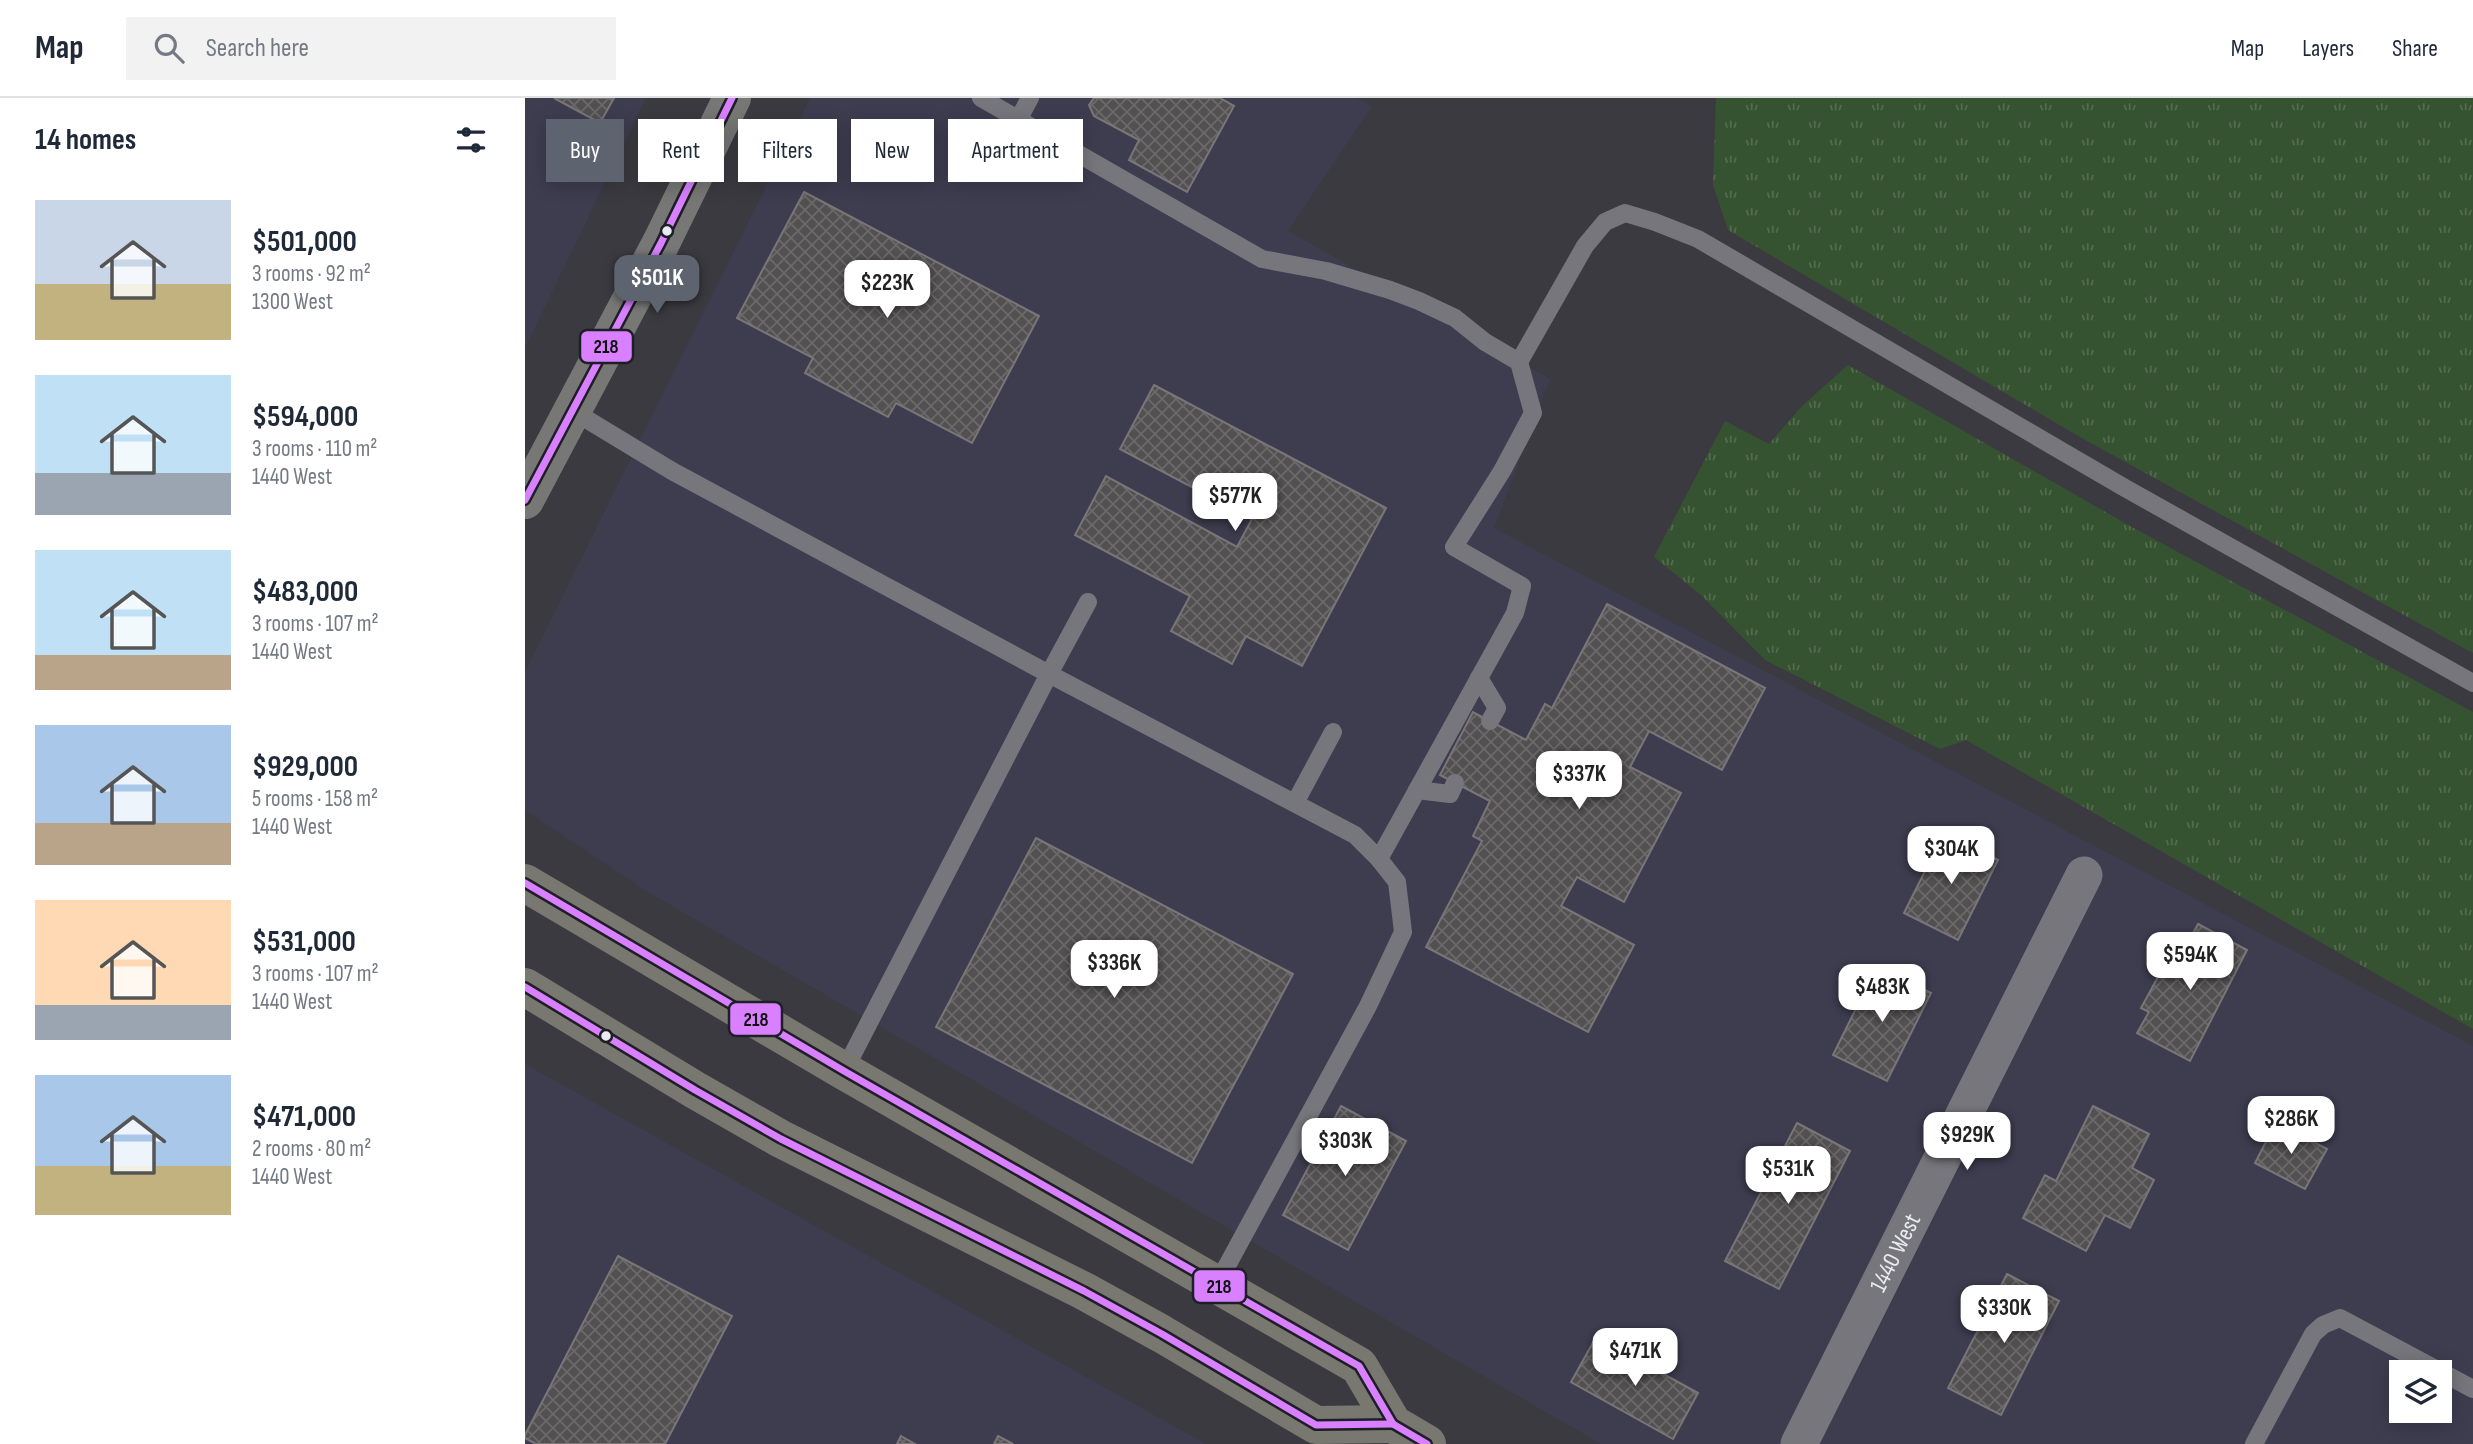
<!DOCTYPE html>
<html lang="en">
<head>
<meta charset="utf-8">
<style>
  body { margin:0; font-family:"Sofia Sans Condensed",sans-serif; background:#f2f2f3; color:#1f2937; height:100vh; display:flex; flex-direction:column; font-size:26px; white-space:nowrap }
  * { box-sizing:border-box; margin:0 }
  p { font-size:23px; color:#747a83 }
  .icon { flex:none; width:38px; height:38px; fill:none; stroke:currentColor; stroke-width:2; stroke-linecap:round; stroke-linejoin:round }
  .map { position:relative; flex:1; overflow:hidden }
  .sheet { display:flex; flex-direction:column; background:#fff; width:525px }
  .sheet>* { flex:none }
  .top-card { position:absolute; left:21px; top:21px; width:665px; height:63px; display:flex; gap:14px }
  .fabs { position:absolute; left:1864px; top:1262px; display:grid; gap:14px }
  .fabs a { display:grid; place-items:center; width:63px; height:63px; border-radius:0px; background:#fff; box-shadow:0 4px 18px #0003; font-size:35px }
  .price { position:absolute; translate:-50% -60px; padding:0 16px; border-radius:14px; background:#fff; color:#222; font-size:23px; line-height:46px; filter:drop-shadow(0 2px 4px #0008) }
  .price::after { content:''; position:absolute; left:50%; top:42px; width:21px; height:16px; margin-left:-10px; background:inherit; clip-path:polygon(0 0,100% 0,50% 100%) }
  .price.active { background:#5e646f; color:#fff }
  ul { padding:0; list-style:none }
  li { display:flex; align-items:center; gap:21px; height:175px; padding:0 35px }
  li span { display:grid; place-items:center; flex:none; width:196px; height:140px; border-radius:0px; color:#555 }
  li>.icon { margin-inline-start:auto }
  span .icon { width:84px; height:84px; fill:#fffc; stroke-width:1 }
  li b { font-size:30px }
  h2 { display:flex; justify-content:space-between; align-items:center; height:84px; padding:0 35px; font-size:30px }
  .chip { padding:0 24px; border-radius:0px; background:#fff; box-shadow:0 4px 18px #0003; font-size:24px; line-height:63px }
  .chip.active { background:#5e646f; color:#fff }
  header { display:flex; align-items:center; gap:42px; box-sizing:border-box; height:98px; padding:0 35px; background:#fff; border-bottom:2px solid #e0e1e3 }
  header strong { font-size:33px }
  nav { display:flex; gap:38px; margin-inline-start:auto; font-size:24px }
  .search { width:490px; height:63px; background:#f2f2f3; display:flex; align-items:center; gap:18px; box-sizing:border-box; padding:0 24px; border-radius:0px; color:#747a83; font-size:26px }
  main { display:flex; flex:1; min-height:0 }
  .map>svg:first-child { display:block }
</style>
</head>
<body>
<header>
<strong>Map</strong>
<div class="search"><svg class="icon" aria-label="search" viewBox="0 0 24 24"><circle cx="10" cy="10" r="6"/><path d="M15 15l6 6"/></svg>Search here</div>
<nav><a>Map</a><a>Layers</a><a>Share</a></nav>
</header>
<main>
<section class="sheet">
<h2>14 homes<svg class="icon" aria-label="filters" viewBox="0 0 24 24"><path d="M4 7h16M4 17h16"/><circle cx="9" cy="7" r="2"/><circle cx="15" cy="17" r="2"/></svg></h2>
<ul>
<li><span style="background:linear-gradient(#c9d6e8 60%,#c2b280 0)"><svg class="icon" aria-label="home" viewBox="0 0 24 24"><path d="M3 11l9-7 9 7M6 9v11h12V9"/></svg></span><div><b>$501,000</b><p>3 rooms · 92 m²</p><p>1300 West</p></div></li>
<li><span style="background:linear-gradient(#bfe0f5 70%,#9aa5b1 0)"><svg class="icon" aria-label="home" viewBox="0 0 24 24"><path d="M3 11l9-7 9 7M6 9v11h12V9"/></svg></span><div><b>$594,000</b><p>3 rooms · 110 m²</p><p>1440 West</p></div></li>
<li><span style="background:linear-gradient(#bfe0f5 75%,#b9a48a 0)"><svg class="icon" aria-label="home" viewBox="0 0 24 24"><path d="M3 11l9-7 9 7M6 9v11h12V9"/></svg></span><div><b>$483,000</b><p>3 rooms · 107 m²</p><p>1440 West</p></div></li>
<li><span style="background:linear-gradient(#a9c7e8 70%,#b9a48a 0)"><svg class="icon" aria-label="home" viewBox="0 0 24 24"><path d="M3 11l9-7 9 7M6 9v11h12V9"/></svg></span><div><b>$929,000</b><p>5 rooms · 158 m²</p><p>1440 West</p></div></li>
<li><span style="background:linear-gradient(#ffd9b3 75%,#9aa5b1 0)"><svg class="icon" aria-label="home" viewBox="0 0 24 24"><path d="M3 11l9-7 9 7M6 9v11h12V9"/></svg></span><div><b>$531,000</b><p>3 rooms · 107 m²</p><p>1440 West</p></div></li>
<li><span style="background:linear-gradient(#a9c7e8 65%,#c2b280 0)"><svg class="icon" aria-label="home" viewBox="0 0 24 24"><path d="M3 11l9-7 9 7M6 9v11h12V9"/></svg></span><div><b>$471,000</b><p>2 rooms · 80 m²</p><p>1440 West</p></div></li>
</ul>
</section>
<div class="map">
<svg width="1948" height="1346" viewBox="0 0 1948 1346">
  <defs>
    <pattern id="grass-tufts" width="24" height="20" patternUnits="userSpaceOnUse" patternTransform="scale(1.75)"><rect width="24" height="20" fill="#365331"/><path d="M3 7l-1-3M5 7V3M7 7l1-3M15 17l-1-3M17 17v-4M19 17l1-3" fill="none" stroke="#536c4f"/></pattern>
    <pattern id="building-cross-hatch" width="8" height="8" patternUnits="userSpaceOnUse" patternTransform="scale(1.75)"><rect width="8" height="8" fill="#535052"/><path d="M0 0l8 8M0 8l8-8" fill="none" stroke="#6c696b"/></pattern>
  </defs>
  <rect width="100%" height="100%" fill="#3a3a40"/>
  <g fill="#3e3d50" fill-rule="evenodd">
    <polygon points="0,0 121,0 0,250"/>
    <path d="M285,0h547l15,8 -84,125 262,148 -56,149 979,518v398h-872l-953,-552 -123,-82v-138zM1876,1274h38v38h-38z"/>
    <polygon points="0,966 681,1346 0,1346"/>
  </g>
  <g fill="url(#grass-tufts)">
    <polygon points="1191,0 1948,0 1948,555 1555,339 1203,132 1188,87"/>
    <polygon points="1323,267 1605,428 1948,614 1948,931 1441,642 1415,651 1240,562 1176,497 1129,459 1200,323 1244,346 1277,308"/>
  </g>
  <g fill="url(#building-cross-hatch)" stroke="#7a7678" stroke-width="2">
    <polygon points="29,0 89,0 75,25"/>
    <polygon points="569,0 695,0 709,8 662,94 604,62 614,42 569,18 564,7"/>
    <polygon points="279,94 514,218 447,345 371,305 363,319 280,275 288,260 212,220"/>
    <polygon points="629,287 861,410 777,568 721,538 707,566 646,533 665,498 550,437 581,378 712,449 727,421 595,351"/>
    <polygon points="1082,506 1240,590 1197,672 1124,633 1105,669 1156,695 1099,804 1052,779 1036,808 1109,847 1063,934 901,849 957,743 948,738 965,703 915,677 948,614 1001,642 1020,606 1027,610"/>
    <polygon points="1419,735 1473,762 1433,842 1379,815"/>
    <polygon points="511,740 768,876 667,1065 411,929"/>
    <polygon points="1673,826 1722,852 1665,963 1612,935 1624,914 1616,910 1646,855 1655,859"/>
    <polygon points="1352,868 1406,895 1362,983 1308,957"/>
    <polygon points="816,1008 881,1043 823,1152 758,1117"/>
    <polygon points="1568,1008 1624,1036 1607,1070 1629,1082 1605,1130 1580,1117 1561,1153 1498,1120 1520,1077 1531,1083"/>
    <polygon points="1751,1024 1802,1051 1780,1091 1730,1065"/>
    <polygon points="1272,1025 1325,1053 1254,1191 1200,1163"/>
    <polygon points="93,1158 207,1218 140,1346 11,1346 0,1340 0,1337"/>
    <polygon points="1482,1176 1534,1203 1476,1317 1423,1290"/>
    <polygon points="1071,1239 1173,1295 1148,1341 1046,1284"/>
    <polygon points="376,1338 390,1346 372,1346"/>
    <polygon points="473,1338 488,1346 469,1346"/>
  </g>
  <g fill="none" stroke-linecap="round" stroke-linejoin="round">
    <g stroke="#76767c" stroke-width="18">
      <polyline points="456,0 737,161 801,173 865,192 894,203 930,220 960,244 994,264 1008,315 977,373 929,449 997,488 990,515 854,761"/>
      <polyline points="493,22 505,0"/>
      <polyline points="994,264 1060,148 1080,124 1100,115 1130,124 1173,141 1600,390 1948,585"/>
      <polyline points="48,313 147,373 524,576 563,504"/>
      <polyline points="954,580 972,610 965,623"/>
      <polyline points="892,692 925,696 930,685"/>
      <polyline points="770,705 808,634"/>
      <polyline points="319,973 524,576 830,737 854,761 872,784 878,834 843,908 691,1188"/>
      <polyline points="1729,1346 1788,1236 1798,1227 1815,1220 1948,1291"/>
    </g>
    <path stroke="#76767c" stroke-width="37" id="s1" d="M1274,1346l285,-569"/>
    <polyline stroke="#777776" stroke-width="38" points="0,402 136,145 207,0"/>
    <g stroke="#787870" stroke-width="38">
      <polyline points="0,785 319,973 834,1268 868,1326 902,1346"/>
      <polyline points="0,889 170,992 256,1041 559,1193 637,1236 791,1327 868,1326"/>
    </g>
    <defs>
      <g id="bus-1">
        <polyline points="0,402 136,145 207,0"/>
        <polyline points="0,785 319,973 834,1268 868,1326 902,1346"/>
        <polyline points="0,889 170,992 256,1041 559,1193 637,1236 791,1327 868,1326"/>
      </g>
    </defs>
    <use href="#bus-1" stroke="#1e1e25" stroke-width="12"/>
    <use href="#bus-1" stroke="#d880ff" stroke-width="7"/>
  </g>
  <g fill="#eaeaf3" stroke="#1e1e25" stroke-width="2.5">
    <circle cx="142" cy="133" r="6"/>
    <circle cx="81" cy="938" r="6"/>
  </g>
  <g text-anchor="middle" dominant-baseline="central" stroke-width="5" stroke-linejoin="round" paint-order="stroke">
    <g font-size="24" fill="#eaeaf3" stroke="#1e1e25">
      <text stroke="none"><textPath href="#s1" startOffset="214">1440 West</textPath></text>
    </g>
  </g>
  <g stroke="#1e1e25" stroke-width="2.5">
    <rect x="55" y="232" width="53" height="33" rx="7" fill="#d880ff"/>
    <rect x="204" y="904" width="53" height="34" rx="7" fill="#d880ff"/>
    <rect x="668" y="1171" width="53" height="34" rx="7" fill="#d880ff"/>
  </g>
  <g font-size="19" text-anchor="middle" font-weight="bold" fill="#111">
    <text x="81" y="255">218</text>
    <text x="231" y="928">218</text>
    <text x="694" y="1195">218</text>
  </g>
</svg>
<div class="fabs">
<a><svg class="icon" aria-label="layers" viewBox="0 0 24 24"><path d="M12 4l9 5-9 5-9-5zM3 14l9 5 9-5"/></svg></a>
</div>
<b class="price active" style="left:132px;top:217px">$501K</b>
<b class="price" style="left:362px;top:222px">$223K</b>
<b class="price" style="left:710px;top:435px">$577K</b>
<b class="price" style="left:1054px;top:713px">$337K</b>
<b class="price" style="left:1426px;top:788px">$304K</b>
<b class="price" style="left:1665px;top:894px">$594K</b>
<b class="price" style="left:589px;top:902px">$336K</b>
<b class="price" style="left:1357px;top:926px">$483K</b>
<b class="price" style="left:1766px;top:1058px">$286K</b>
<b class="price" style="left:1442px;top:1074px">$929K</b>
<b class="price" style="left:820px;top:1080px">$303K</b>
<b class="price" style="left:1263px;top:1108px">$531K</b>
<b class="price" style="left:1479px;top:1247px">$330K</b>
<b class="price" style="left:1110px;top:1290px">$471K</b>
<div class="top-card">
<a class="chip active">Buy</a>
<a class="chip">Rent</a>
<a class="chip">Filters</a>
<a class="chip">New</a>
<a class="chip">Apartment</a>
</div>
</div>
</main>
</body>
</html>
